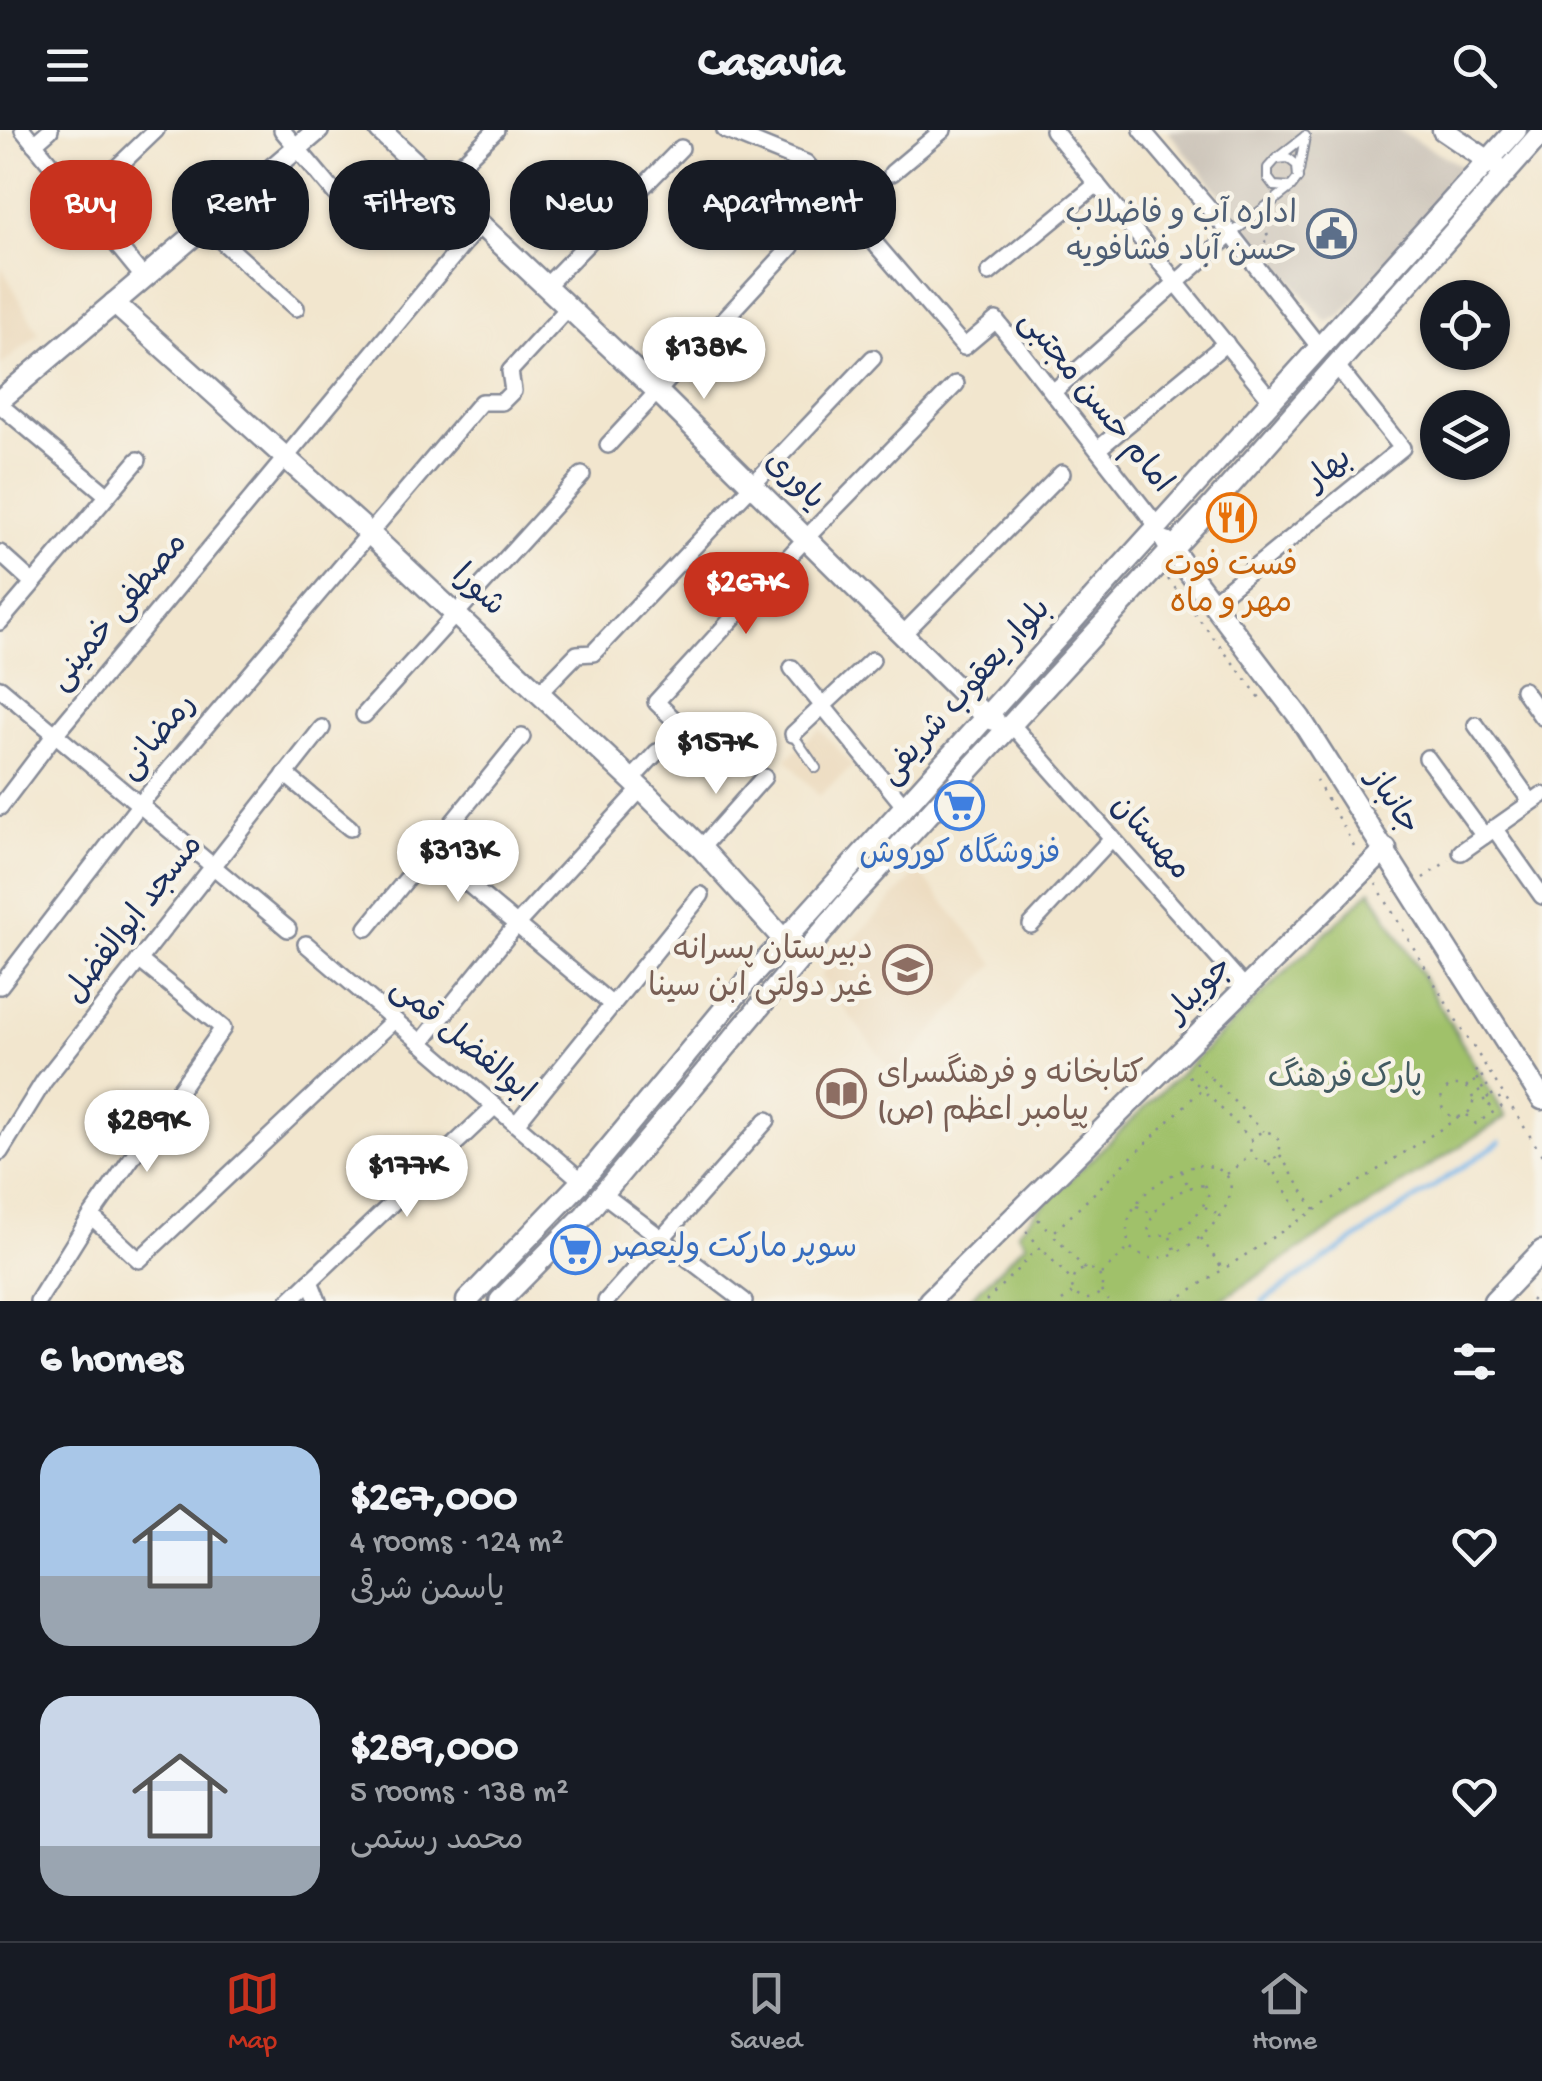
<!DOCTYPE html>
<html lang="en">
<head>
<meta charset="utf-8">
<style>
  body { margin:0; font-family:"Gochi Hand","Playpen Sans Arabic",sans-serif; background:#20242c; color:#f1f3f6; height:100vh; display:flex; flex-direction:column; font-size:38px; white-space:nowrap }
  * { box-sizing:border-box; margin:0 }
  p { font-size:32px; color:#9ea1a6 }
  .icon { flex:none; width:55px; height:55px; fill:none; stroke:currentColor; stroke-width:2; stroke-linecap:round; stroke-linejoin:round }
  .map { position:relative; height:1171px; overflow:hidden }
  .side { display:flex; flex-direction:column; background:#171b24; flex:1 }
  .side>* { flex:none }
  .hud { position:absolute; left:30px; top:30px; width:1000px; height:90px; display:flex; gap:20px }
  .tools { position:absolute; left:1420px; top:150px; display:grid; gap:20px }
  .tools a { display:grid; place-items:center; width:90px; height:90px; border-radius:50%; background:#171b24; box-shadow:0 2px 8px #0004; font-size:50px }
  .price { position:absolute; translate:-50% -85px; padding:0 22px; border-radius:35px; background:#fff; color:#222; font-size:32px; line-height:65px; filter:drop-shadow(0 2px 5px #0008) }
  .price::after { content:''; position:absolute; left:50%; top:60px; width:30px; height:22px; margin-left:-15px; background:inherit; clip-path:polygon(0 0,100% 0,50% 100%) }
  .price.active { background:#c8321e; color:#fff }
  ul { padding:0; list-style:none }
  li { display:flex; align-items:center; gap:30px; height:250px; padding:0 40px }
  li span { display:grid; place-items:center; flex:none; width:280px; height:200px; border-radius:30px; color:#555 }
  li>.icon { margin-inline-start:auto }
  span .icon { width:120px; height:120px; fill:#fffc; stroke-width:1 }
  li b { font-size:42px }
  h2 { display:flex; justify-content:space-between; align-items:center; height:120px; padding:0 40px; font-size:42px }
  .chip { padding:0 35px; border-radius:40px; background:#171b24; box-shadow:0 2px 8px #0004; font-size:35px; line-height:90px }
  .chip.active { background:#c8321e; color:#fff }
  header { display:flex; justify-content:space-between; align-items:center; height:130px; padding:0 40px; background:#171b24; font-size:45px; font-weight:700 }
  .dock { display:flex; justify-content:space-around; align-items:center; height:140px; border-top:2px solid #363941; background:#171b24; font-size:28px; color:#9ea1a6 }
  .dock a { display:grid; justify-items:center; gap:5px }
  .dock .active { color:#c8321e }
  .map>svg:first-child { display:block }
</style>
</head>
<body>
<header><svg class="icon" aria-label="menu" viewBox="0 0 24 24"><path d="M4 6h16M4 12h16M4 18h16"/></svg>Casavia<svg class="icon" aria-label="search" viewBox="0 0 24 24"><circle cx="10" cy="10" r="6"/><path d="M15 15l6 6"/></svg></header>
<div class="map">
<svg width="1542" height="1171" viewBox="0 0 1542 1171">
  <rect width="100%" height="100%" fill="#f7f3e8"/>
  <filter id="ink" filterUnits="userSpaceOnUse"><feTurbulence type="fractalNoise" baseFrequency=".01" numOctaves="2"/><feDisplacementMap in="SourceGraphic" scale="20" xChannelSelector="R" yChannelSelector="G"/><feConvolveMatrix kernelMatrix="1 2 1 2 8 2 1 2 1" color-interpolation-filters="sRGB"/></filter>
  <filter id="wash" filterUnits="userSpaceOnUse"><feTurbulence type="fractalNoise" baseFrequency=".0048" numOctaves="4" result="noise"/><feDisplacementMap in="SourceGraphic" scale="40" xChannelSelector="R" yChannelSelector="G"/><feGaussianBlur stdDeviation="2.25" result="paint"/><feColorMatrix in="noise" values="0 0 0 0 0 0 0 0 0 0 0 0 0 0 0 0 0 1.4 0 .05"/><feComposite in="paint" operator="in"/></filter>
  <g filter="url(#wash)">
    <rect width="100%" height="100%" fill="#f2e6ce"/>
    <g fill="#ebd8ba">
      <polygon points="0,134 39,204 0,236"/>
      <polygon points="820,599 853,636 819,666 786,629"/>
      <polygon points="918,741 995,834 893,943 820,846"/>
    </g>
    <polygon fill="#cbc3b8" points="1167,0 1398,0 1463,37 1463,46 1340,187 1326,192"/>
    <polygon fill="#a0c16a" stroke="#5e7864" stroke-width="2.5" points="1371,760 1506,987 1219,1171 967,1171 1026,1113 1018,1102 1036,1082"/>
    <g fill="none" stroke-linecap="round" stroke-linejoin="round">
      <polyline stroke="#75b4e9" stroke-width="5" points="1263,1171 1500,1012"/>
    </g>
  </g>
  <g filter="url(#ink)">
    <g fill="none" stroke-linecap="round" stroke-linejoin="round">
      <defs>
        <g id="lane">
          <polyline points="1276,29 1304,7"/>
          <polyline points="1299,41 1305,6"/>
          <polyline points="1231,104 1291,57 1298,48 1297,35 1288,28 1276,29 1268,38 1268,48 1274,56 1291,57"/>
          <polyline points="793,605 816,638"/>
        </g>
        <g id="street">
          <polyline points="23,0 144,148"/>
          <polyline points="282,0 345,75"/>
          <polyline points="725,0 806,33 964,217 996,190 1158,397"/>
          <polyline points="1053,0 1272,271"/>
          <polyline points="1142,0 1231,104 1320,218"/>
          <polyline points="34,14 50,0"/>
          <polyline points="892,43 943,0"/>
          <polyline points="440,55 496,0"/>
          <polyline points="81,72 156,0"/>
          <polyline points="205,96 296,178"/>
          <polyline points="989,143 1097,54"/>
          <polyline points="547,155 681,18"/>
          <polyline points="1053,262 1231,104"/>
          <polyline points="0,275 107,365"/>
          <polyline points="608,315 791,117"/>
          <polyline points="1098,319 1226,213"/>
          <polyline points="0,423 32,452"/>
          <polyline points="1210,474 1402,318 1336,235"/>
          <polyline points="0,492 138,330"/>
          <polyline points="903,504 1062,343"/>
          <polyline points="792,538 905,677"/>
          <polyline points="0,558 288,799"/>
          <polyline points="1523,560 1542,587"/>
          <polyline points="539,563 577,524 593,523 873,228"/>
          <polyline points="364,585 582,345"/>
          <polyline points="1012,595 1246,859"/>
          <polyline points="1476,595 1531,672"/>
          <polyline points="793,604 872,530"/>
          <polyline points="692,607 656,572 807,407 956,254"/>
          <polyline points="1427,628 1484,706"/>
          <polyline points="285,644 350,698"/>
          <polyline points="631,650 657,622"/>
          <polyline points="0,677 56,603 481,93"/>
          <polyline points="1494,698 1542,766"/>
          <polyline points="701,718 764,647"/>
          <polyline points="429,721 611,874"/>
          <polyline points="1461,722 1542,665"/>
          <polyline points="1031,795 1112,708"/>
          <polyline points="367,798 522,607"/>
          <polyline points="306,814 582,1051"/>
          <polyline points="0,856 140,674 481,272 502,272 513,261 510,241 569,177"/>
          <polyline points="421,913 517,794 641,659"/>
          <polyline points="516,994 701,765"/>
          <polyline points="0,1022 44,951 322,598"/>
          <polyline points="603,1064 744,1171"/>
          <polyline points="91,1086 139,1130 393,891"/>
          <polyline points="310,1151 318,1171"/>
          <polyline points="38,1171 91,1086 223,898 139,830"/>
          <polyline points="289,1171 494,977"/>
          <polyline points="606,1171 767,990"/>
        </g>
        <g id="secondary">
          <polyline points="380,0 657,261 986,587 994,590"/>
          <polyline points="1443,0 1499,38"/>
          <polyline points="114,173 368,402 641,659 701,718 793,820"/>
          <polyline points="0,270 318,0"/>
          <polyline points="1166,412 1300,588 1542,969"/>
          <polyline points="467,1171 582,1051 749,849 1516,0"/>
          <polyline points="500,1171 585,1085 845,775 1212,376 1542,2"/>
          <polyline points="929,1171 1386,719"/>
          <polyline points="1494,1171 1542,1121"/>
        </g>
      </defs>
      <use href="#lane" stroke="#868a96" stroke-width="12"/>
      <use href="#street" stroke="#868a96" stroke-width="20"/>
      <use href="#secondary" stroke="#868a96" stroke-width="25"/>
      <g stroke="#868a96" stroke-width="2.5" stroke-dasharray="2.5 8" stroke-linecap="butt">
        <polyline points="1260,95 1270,108 1261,115"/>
        <polyline points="1168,449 1264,573"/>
        <polyline points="1316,650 1357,721"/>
        <polyline points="1423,748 1449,730"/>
        <polyline points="1376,754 1455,888 1542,1025"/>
        <polyline points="1195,931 1210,947"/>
        <circle cx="1457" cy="971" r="16"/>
        <polyline points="1466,957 1473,950 1488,977 1492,974 1473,943 1478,940 1495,970 1504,966"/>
        <polyline points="1467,985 1476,994 1508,972"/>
        <circle cx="1265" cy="1017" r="15"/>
        <polyline points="1252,1010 1202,959 1212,949 1263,1001"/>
        <polyline points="1280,1025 1315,1080"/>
        <polyline points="1269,1034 1302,1087"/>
        <path d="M1198,1035c77,4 0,96 -47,93 -8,-1 -14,-6 -21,-10 -16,-43 34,-74 68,-83z"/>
        <polyline points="1182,1041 1188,1057"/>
        <polyline points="1227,1044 1251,1025"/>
        <path d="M1204,1055l5,8c-10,26 -29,41 -57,44l-4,-2c1,-30 29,-47 56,-50z"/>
        <polyline points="1137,1076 1152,1084"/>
        <polyline points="1205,1077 1220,1086"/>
        <polyline points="1038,1089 1052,1104"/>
        <polyline points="1026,1101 1040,1117"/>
        <polyline points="1170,1107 1176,1122"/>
        <polyline points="1201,1108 1222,1138"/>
        <circle cx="1087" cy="1154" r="15"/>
        <polyline points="1085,1139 1052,1104 1202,959 1184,941"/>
        <polyline points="1101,1144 1128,1119"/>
        <polyline points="1101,1161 1108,1171"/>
        <polyline points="986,1171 1040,1117 1072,1151"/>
        <polyline points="1062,1171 1072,1163"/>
        <polyline points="1174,1171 1461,986"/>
        <polyline points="1531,1171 1542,1159"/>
      </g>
      <use href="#lane" stroke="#fff" stroke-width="8"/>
      <use href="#street" stroke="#fff" stroke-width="15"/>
      <use href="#secondary" stroke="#fff" stroke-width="20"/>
    </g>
  </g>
  <defs>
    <symbol id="civic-ring" viewBox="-11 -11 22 22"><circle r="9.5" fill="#f7f3e8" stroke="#5c6f8a" stroke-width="1.5"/><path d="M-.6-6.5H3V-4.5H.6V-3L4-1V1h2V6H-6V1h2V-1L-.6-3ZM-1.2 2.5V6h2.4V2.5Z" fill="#5c6f8a"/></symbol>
    <symbol id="restaurant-ring" viewBox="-11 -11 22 22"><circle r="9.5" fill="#f7f3e8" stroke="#e8710a" stroke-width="1.5"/><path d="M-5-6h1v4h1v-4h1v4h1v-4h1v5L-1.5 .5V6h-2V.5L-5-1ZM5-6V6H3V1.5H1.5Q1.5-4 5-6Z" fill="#e8710a"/></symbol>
    <symbol id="supermarket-ring" viewBox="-11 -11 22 22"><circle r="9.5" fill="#f7f3e8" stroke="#3f7fe0" stroke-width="1.5"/><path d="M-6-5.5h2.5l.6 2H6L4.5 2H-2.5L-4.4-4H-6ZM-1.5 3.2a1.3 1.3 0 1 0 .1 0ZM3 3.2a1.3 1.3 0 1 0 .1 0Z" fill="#3f7fe0"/></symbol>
    <symbol id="school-ring" viewBox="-11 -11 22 22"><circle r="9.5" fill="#f7f3e8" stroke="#8d6e63" stroke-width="1.5"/><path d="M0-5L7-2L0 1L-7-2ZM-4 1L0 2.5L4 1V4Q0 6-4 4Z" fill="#8d6e63"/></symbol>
    <symbol id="library-ring" viewBox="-11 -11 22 22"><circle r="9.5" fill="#f7f3e8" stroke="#8d6e63" stroke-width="1.5"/><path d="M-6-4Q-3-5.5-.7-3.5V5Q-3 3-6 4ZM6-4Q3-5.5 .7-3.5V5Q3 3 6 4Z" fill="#8d6e63"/></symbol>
  </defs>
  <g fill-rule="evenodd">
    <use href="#civic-ring" x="1304" y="76" width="55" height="55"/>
    <use href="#restaurant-ring" x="1204" y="360" width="55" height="55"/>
    <use href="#supermarket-ring" x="932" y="648" width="55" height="55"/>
    <use href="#school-ring" x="880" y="812" width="55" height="55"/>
    <use href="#library-ring" x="814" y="936" width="55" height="55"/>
    <use href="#supermarket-ring" x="548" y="1092" width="55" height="55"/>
  </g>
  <g text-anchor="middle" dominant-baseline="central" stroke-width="9" stroke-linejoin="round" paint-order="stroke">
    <g font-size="32" fill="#4e5e75" stroke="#f7f3e8" text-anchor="end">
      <text x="1297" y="86">اداره آب و فاضلاب<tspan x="1297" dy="37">حسن آباد فشافویه</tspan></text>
    </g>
    <g font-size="32" fill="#1b2f5e" stroke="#f7f3e8">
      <text transform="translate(1094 273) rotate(51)">امام حسن مجتبی</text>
      <text transform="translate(1330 341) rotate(-39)">بهار</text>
      <text transform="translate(793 352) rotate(44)">یاوری</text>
      <text transform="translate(477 462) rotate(43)">شورا</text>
      <text transform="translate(120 483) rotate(-50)">مصطفی خمینی</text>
      <text transform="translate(967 563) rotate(-48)">بلوار یعقوب شریفی</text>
      <text transform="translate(159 608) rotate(-50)">رمضانی</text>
      <text transform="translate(1391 673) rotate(57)">جانباز</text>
      <text transform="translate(1149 709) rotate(48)">مهستان</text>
      <text transform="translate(135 790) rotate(-52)">مسجد ابوالفضل</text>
      <text transform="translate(1201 861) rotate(-45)">جویبار</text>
      <text transform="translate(461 912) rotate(40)">ابوالفضل قمی</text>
    </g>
    <g font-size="32" fill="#c56008" stroke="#f7f3e8">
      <text x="1231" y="438">فست فوت<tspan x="1231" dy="37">مهر و ماه</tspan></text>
    </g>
    <g font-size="32" fill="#366cbe" stroke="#f7f3e8">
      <text x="960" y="726">فزوشگاه کوروش</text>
      <text x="610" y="1120" text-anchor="start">سوپر مارکت ولیعصر</text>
    </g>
    <g font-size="32" fill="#785e54" stroke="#f7f3e8" text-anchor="end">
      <text x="873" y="822">دبیرستان پسرانه<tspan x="873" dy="37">غیر دولتی ابن سینا</tspan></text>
      <text x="877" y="946" text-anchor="start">کتابخانه و فرهنگسرای<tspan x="877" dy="37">پیامبر اعظم (ص)</tspan></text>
    </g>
    <g font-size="32" fill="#435b62" stroke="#f7f3e8">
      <text x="1345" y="950">پارک فرهنگ</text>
    </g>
  </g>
</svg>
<div class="tools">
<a><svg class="icon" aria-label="locate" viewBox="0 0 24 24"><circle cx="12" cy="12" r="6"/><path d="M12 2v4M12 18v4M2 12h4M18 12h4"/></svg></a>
<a><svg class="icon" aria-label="layers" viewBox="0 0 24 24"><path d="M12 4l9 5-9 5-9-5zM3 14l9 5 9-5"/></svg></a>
</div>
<b class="price" style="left:704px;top:272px">$138K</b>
<b class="price active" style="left:746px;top:507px">$267K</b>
<b class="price" style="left:716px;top:667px">$157K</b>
<b class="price" style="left:458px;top:775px">$313K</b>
<b class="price" style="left:147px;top:1045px">$289K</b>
<b class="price" style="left:407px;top:1090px">$177K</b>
<div class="hud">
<a class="chip active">Buy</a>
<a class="chip">Rent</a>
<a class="chip">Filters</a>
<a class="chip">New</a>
<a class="chip">Apartment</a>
</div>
</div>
<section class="side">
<h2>6 homes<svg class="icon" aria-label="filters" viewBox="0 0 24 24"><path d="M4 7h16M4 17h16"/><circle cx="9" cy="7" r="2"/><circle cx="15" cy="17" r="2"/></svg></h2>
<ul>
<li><span style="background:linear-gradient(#a9c7e8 65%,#9aa5b1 0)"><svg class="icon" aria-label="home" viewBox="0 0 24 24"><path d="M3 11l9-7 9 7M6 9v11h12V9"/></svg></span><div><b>$267,000</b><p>4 rooms · 124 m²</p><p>یاسمن شرقی</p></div><svg class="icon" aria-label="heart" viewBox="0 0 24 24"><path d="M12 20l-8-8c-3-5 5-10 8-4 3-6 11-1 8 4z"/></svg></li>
<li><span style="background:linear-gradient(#c9d6e8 75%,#9aa5b1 0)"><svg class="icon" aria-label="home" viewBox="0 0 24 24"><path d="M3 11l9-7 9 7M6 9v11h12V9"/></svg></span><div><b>$289,000</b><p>5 rooms · 138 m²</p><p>محمد رستمی</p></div><svg class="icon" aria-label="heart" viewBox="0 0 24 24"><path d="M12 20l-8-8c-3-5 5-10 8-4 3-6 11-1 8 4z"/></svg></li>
</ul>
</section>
<nav class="dock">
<a class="active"><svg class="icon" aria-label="map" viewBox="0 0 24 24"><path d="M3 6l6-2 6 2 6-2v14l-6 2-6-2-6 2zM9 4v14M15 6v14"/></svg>Map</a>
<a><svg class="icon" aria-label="saved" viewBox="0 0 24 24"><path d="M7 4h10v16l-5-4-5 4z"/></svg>Saved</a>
<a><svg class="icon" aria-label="home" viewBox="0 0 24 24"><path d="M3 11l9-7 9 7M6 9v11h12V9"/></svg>Home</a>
</nav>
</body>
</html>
